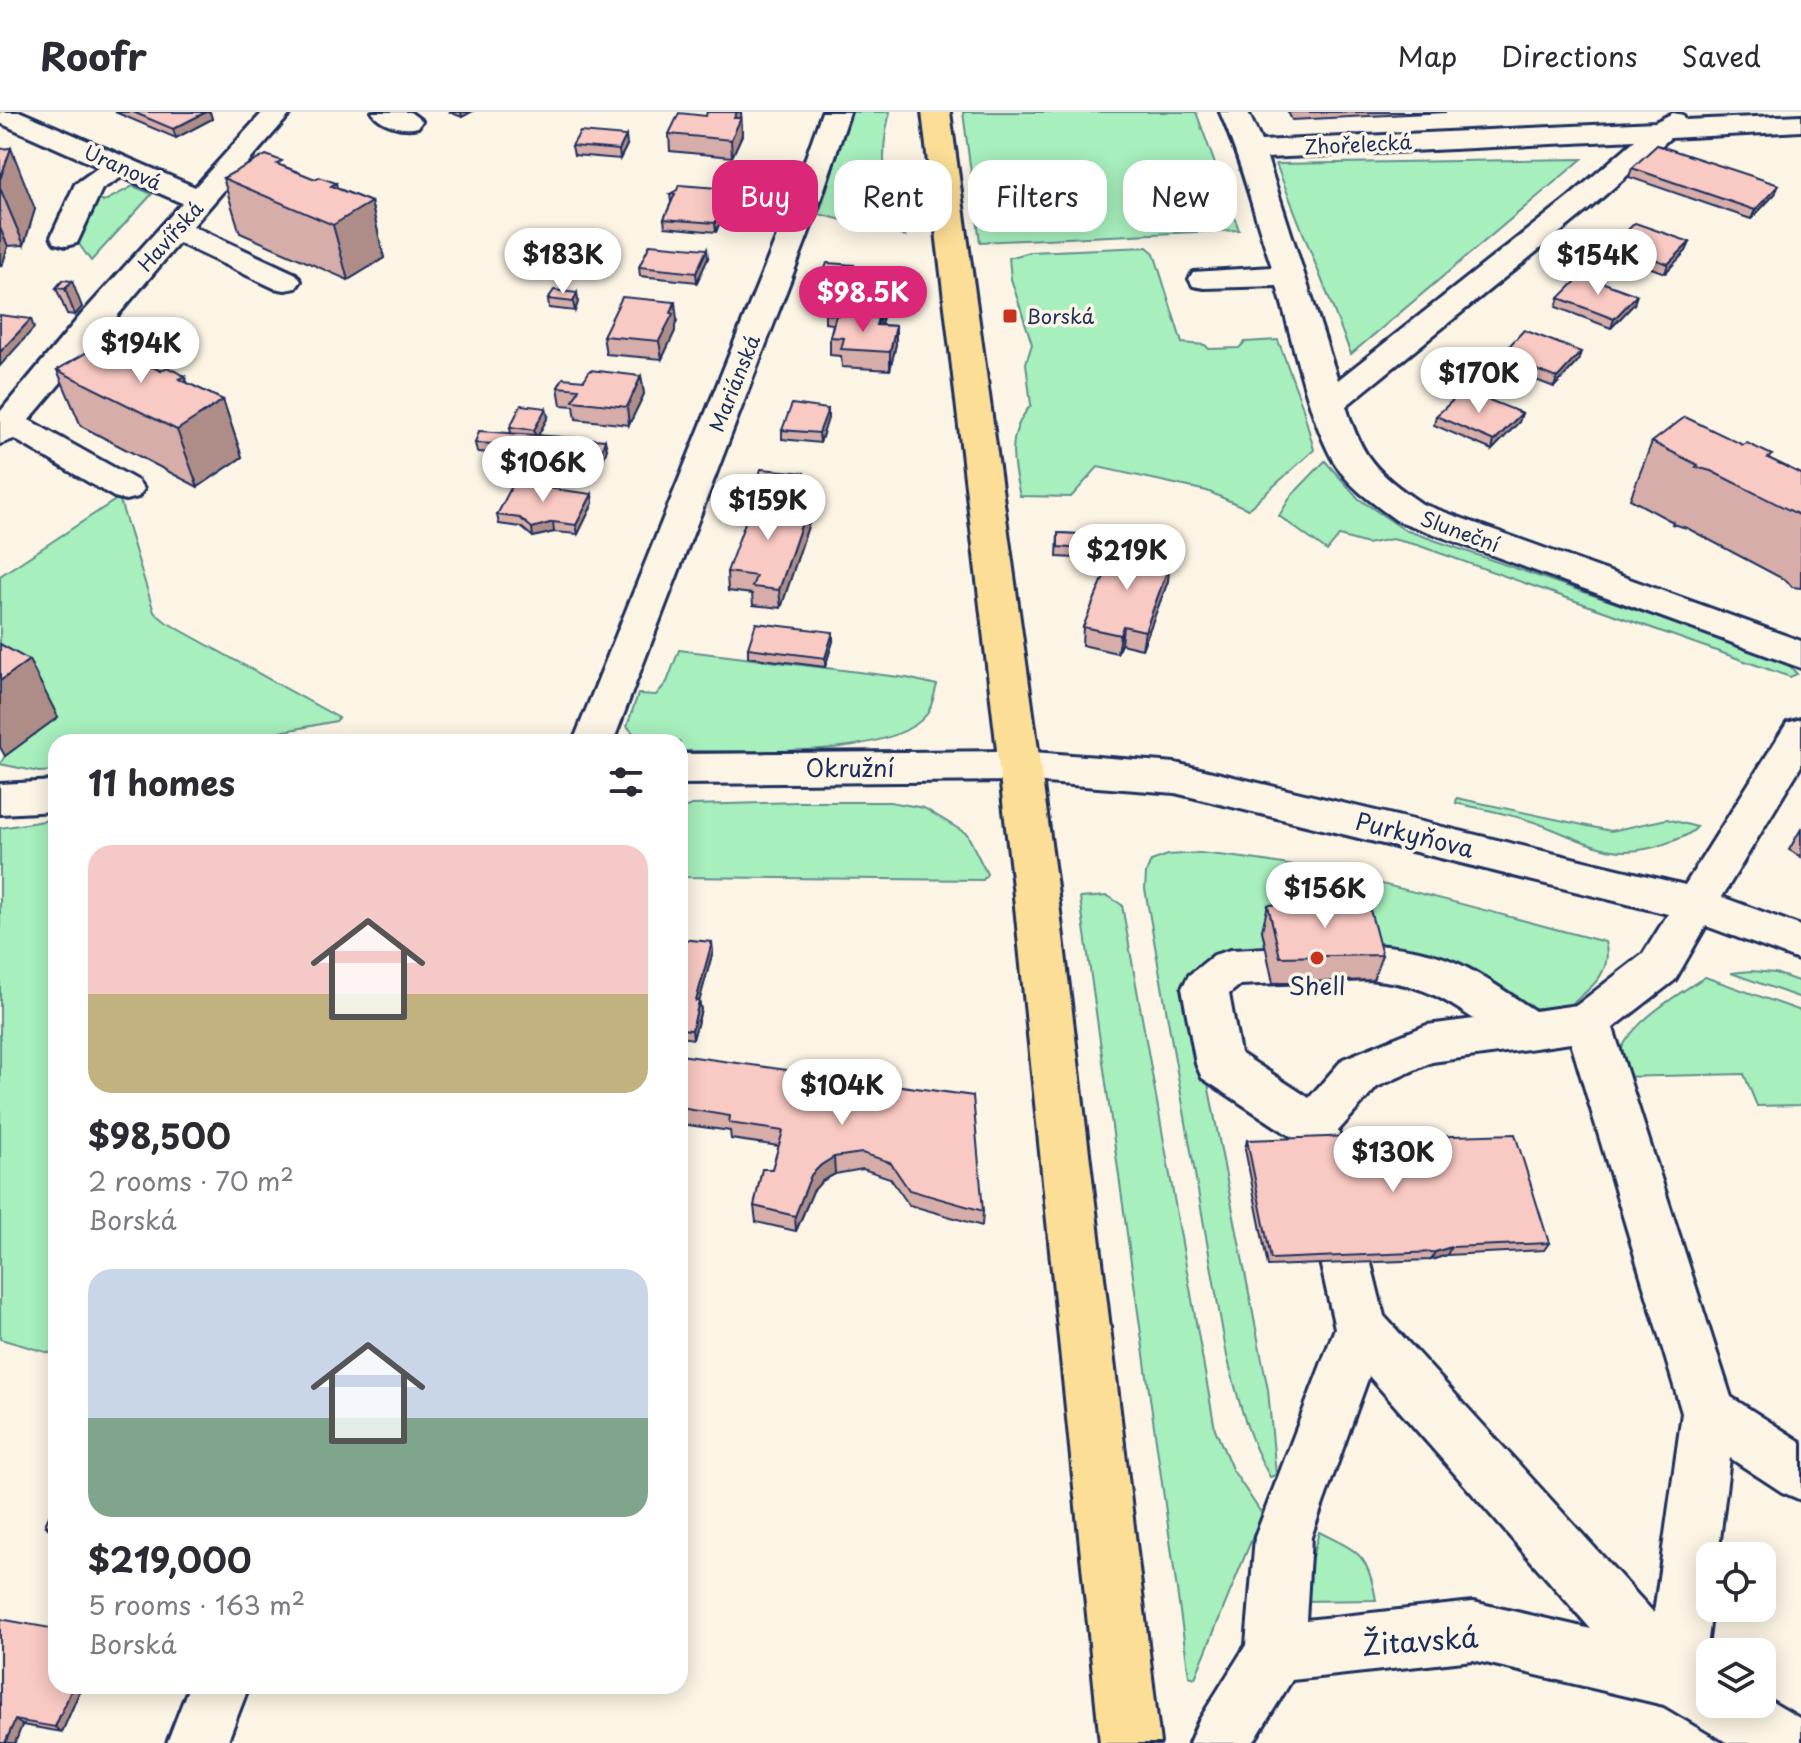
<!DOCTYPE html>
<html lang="en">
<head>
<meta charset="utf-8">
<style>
  body { margin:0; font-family:"Playpen Sans",sans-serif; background:#f2f2f3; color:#2b2b33; height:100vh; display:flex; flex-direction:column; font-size:30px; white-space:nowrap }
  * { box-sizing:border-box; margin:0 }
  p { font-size:26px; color:#7c7c81 }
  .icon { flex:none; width:44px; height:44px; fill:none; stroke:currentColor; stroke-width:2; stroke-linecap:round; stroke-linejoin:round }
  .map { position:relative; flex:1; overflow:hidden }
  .details { position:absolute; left:48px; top:622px; width:640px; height:960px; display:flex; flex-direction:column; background:#fff; border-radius:24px; box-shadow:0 4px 20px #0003 }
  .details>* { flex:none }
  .banner { position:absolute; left:712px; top:48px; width:760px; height:72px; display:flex; gap:16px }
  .buttons { position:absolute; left:1696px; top:1430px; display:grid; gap:16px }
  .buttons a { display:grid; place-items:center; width:80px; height:80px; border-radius:16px; background:#fff; box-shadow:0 4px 20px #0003; font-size:40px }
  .price { position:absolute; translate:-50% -68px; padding:0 18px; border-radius:28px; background:#fff; color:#222; font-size:26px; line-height:52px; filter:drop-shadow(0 2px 4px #0008) }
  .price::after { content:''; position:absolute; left:50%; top:48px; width:24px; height:18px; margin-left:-12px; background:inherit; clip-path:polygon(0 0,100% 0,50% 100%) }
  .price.on { background:#db2777; color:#fff }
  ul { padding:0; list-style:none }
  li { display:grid; align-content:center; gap:16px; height:424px; padding:0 40px }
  li span { display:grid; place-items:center; height:248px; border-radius:24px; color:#555 }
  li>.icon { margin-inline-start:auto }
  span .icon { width:144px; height:144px; fill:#fffc; stroke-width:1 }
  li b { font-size:34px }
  h2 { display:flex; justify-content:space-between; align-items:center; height:96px; padding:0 40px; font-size:34px }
  .pill { padding:0 28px; border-radius:24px; background:#fff; box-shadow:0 4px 20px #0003; font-size:28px; line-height:72px }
  .pill.on { background:#db2777; color:#fff }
  header { display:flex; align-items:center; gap:48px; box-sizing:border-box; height:112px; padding:0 40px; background:#fff; border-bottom:2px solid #e1e1e2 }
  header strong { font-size:38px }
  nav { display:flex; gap:44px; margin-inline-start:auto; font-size:28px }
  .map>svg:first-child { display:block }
</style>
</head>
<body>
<header>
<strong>Roofr</strong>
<nav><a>Map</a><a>Directions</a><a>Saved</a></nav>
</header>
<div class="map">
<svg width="1801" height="1631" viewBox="0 0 1801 1631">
  <rect width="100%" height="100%" fill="#fcf5e5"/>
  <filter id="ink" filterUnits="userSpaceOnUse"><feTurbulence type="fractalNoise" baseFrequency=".0125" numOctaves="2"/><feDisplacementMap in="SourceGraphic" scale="16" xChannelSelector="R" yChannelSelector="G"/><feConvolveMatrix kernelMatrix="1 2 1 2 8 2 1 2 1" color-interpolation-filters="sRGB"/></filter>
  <g filter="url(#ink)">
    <g fill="#a7efbd" stroke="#618f8e" stroke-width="2">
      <path d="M851,0h39c-12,46 -6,82 15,124l-86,-22z"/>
      <polygon points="963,0 1196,0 1239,118 980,130"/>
      <polygon points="1582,47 1351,242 1276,52"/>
      <polygon points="133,74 152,82 91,149 76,128 97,84 103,90"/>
      <path d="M1147,135l7,6 28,90 23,2 4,4 30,-1 6,-6 33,-2 24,65 12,45 -66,59 -41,-18 -109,-24 -27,30 -51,-1c-8,-35 -14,-62 11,-91l-5,-42 6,-19 -21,-65 -2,-21 21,-6z"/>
      <polygon points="1325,349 1359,387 1405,418 1786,550 1797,562 1790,565 1417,433 1392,427 1367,432 1339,424 1327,439 1279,404 1291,384"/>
      <polygon points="117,387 120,389 154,500 166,510 339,606 336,609 229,630 56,630 56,659 39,660 0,652 5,644 58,605 0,563 0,464"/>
      <path d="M679,538l228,28 30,7c-3,9 -5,22 -10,29 -36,47 -191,36 -247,37v-9h-39l-14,-16 11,-32 18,1 11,-13z"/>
      <path d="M1457,686l154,33 56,-12 30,8c-8,9 -21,13 -33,17 -54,19 -81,-5 -130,-22 -25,-8 -52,-13 -78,-19z"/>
      <polygon points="800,690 890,690 924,696 967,722 987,762 983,768 680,765 680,697 692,693"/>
      <polygon points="56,707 56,1243 0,1227 0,716"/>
      <path d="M1199,741c137,12 273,55 406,89 9,30 -15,47 -37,65l-54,2 -252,-79 5,25 -75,47 76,388 8,85 -6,2c-22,-38 -32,-78 -43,-121l-82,-467 1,-16 5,-12 17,-6z"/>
      <polygon points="1108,784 1122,793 1215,1317 1232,1357 1262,1402 1195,1566 1189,1564 1080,786"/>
      <polygon points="1751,859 1775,861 1801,870 1801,886 1731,861"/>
      <path d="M1705,865l96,34v94l-44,1 -13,-32 -126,3c-11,-42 57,-81 87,-100z"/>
      <path d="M1319,1420c40,20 49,21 57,68l-76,1z"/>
    </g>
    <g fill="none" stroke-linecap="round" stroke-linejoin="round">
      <defs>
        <g id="minor">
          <polygon points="0,0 21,0 195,75 263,0 292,0 193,114 296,162 301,169 296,176 285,178 274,176 179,131 29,308 138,369 144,377 138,385 126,388 114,385 14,327 0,332 0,300 81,203 182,91 122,65 102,77 77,131 66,134 55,131 51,125 75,72 99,55 0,11"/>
          <path d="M372,0h38l12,9 -4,6c-15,4 -37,-2 -46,-15z"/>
          <polygon points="822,0 850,0 814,107 613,630 573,630 784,107"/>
          <path d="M1220,0h28l13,29 394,-19 18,-9 10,2 3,5 115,-5v16l-131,7 -81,71 -243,197c16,53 31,67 76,98l379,137v27l-405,-148c-23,-17 -47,-33 -62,-58 -26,-45 -42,-125 -57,-176l-73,2 -11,-2 -4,-7 4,-7 79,-5c-18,-51 -30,-105 -52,-155zM1635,28l-66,57 -231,183 -71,-222z"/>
          <path d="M1801,607v47l-79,131 79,29v35l-95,-35 -31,54 -62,48 118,369 70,45v58l-19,-8 -52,-34 -12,98h-8l2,52 -7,55 5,3v38h52v-8l39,23v24h-73l-64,-38 -191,-45 -181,20 -39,63h-64l9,-21 48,-77 9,-108 80,-209 -43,-191 -90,-59 -6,-14 -14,-76 7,-13 25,-20 16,-5c74,-3 169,-18 237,18 23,12 45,28 68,43l42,-6 66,-51 25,-40 -493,-121 -155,-12 -340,3v-30l340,-3 155,12 510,122 102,-162zM1368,867c48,5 66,13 106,40l-47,6 -84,34 -34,39 -69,-45 -11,-59 11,-9zM1571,931l111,370 -28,200 -270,-297 -46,-185 39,-44 55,-25zM1369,1264l222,253 -118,-27 -167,18 5,-83z"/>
          <polygon points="56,669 56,699 0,702 0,672"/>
          <polygon points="189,1574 249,1574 227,1631 167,1631"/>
        </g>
        <polygon id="major" points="922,0 950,0 1057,775 1160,1631 1100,1631 1013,775"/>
      </defs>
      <use href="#minor" stroke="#1b2f5e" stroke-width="6"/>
      <use href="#major" stroke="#1b2f5e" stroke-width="6"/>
      <use href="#minor" fill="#fcf5e5" fill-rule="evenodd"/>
      <use href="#major" fill="#fdde96" fill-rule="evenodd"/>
    </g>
    <g fill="#d6ada8" stroke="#1b2f5e" stroke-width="2">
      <polygon points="115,0 210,0 212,7 176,26"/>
      <polygon points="449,0 471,0 462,5"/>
      <polygon points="741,0 742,23 732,45 670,39 669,22 706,4"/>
      <polygon points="1288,0 1446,0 1292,8"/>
      <polygon points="627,33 620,47 574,43 572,34"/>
      <polygon points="0,37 35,97 24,133 8,134 2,154 0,154"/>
      <polygon points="283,54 371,90 384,146 348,168 240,121 223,66"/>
      <polygon points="1632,56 1775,82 1751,107 1629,65"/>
      <polygon points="730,77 730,88 732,88 733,97 727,110 720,110 716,120 665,115 664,107 671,91 670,82"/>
      <polygon points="1690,130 1686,139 1665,161 1610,141 1613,132"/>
      <polygon points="708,146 697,170 640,164 639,155"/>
      <polygon points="823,162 854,162 851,173 823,171"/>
      <polygon points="63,168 82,195 75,203 67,202 56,176"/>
      <polygon points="577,181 578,190 575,199 549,196 548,187"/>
      <polygon points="1559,186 1634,192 1611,216 1556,195"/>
      <polygon points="885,197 881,213 896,214 896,232 890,258 842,255 841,244 830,243 830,225 833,212 825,211 825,202"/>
      <polygon points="677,208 675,214 675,219 662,247 606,242 603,224"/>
      <polygon points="129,243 161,259 185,264 187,271 223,288 242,345 198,375 81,314 57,258"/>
      <polygon points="1500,244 1578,249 1554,275 1497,253"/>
      <polygon points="641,264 644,282 629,313 576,307 574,294 561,293 558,275 584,268"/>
      <polygon points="828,297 828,306 820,331 782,327 782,318"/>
      <polygon points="1522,301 1519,310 1492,338 1434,313 1436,304"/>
      <polygon points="548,305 538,323 607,337 600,356 571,354 569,361 548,360 547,352 531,351 530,343 477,340 475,331 511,321 510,315"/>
      <polygon points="1652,330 1770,347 1801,362 1801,476 1792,475 1787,469 1687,416 1672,412 1673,410 1630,387"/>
      <polygon points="804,361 804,370 799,386 756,382 756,373"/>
      <polygon points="542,370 543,376 593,391 578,422 554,420 533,425 521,415 499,412 497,403"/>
      <polygon points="809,411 781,496 753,493 752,482 728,479 727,460"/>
      <polygon points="1058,421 1096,423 1095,447 1057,445"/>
      <polygon points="1146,439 1145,445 1168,469 1142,537 1121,532 1117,541 1082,533 1083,515"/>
      <polygon points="833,529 825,555 748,545 748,536"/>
      <polygon points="1801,717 1801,745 1789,738"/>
      <polygon points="1268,793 1382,843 1373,868 1273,871 1262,818"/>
      <polygon points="680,827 713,839 699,889 701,898 693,927 680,925"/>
      <polygon points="680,943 983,1099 982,1114 909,1093 890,1066 863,1057 835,1062 822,1069 813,1079 796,1119 756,1110 754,1094 772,1057 779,1034 731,1027 730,1019 680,1012"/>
      <polygon points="1247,1028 1549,1131 1544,1138 1447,1143 1431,1148 1268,1154 1245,1037"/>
      <polygon points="56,1390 56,1421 52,1420 45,1413"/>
      <polygon points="0,1507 56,1574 82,1574 62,1620 22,1613 15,1631 0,1631"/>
    </g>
    <g fill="#ae8d88" stroke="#1b2f5e" stroke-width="2">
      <polygon points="206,0 210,0 212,7 176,26 173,17"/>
      <polygon points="461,0 471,0 462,5"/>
      <polygon points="737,0 741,0 742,23 732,45 731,28 734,6"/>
      <polygon points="626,24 627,33 620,47 619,38"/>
      <polygon points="11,36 35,97 24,133 0,76 0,67"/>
      <polygon points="336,71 344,106 371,90 384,146 348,168 333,113 331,74"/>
      <polygon points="1779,73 1775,82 1751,107 1755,98"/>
      <polygon points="732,88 733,97 727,110 727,101"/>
      <polygon points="719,101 720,110 716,120 715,111"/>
      <polygon points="0,116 8,134 2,154 0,150"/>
      <polygon points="1690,130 1686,139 1665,161 1668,152"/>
      <polygon points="707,137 708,146 697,170 696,161"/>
      <polygon points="854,153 854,162 851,173 850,164"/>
      <polygon points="72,169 82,195 75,203 65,177"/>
      <polygon points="577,181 578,190 575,199 573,190"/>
      <polygon points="1637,183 1634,192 1611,216 1614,207"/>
      <polygon points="885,188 885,197 876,231 876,213"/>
      <polygon points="675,190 677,208 675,214 675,219 662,247 659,229"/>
      <polygon points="31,207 34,216 0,254 0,240"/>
      <polygon points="896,214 896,232 890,258 890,240"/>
      <polygon points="1581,240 1578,249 1554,275 1557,266"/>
      <polygon points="185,264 199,304 223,288 242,345 198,375 177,318 179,267"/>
      <polygon points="641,264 644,282 629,313 627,295"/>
      <polygon points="546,296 548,305 536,327 534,318"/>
      <polygon points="828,297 828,306 820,331 819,321"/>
      <polygon points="1522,301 1519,310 1492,338 1494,329"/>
      <polygon points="605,328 607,337 600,356 599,347"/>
      <polygon points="569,345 571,354 569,361 567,352"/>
      <polygon points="804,361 804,370 799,386 799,377"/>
      <polygon points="592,382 593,391 578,422 576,413"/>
      <polygon points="808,393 809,411 781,496 779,478"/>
      <polygon points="553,410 554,420 533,425 532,416"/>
      <polygon points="1170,451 1168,469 1142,537 1145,519"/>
      <polygon points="1123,514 1121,532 1117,541 1120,523"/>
      <polygon points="833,520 833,529 825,555 825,546"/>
      <polygon points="29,548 58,605 5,644 0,635 0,569"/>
      <polygon points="712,830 713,839 697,898 696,889"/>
      <polygon points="699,889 701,898 693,927 692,918"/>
      <polygon points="834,1045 835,1062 822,1069 813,1079 796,1119 795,1104 811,1063 821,1053"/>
      <polygon points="1451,1135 1447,1143 1431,1148 1435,1140"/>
      <polygon points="73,1574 82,1574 62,1620 55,1615"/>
      <polygon points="15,1608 22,1613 15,1631 5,1631"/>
    </g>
    <g fill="#f9c9c3" stroke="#1b2f5e" stroke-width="2">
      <polygon points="133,0 206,0 173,17"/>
      <polygon points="707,0 737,0 734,6 741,6 731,28 669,22 679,1 706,4"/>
      <polygon points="580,20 626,24 619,38 572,34"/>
      <polygon points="1657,33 1779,73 1755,98 1632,56"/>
      <polygon points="11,36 0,67 0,37"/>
      <polygon points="266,43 282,49 277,52 315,67 319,65 336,71 331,74 371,90 333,113 223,66"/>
      <polygon points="679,73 730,77 725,87 732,88 727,101 719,101 715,111 664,107 675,82 670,82 677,78"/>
      <polygon points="1635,111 1690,130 1668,152 1613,132"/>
      <polygon points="650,132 707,137 696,161 639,155"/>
      <polygon points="827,151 854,153 850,164 823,162"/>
      <polygon points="1582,163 1637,183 1614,207 1559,186"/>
      <polygon points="63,168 72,169 65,177 56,176"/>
      <polygon points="554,178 577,181 573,190 548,187"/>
      <polygon points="830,184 885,188 878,213 878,206 825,202"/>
      <polygon points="622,185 675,190 671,201 673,202 659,229 603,224"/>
      <polygon points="0,203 31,207 0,240"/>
      <polygon points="836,203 878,206 876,213 896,214 890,240 841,237 844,226 830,225"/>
      <polygon points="1524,218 1581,240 1557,266 1500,244"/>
      <polygon points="109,227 126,235 120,239 161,259 167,255 185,264 179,267 223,288 177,318 57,258"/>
      <polygon points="590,258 641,264 627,295 573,289 579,277 558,275 563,266 584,268"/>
      <polygon points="1464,278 1522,301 1494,329 1436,304"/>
      <polygon points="792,292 828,297 819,321 782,318"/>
      <polygon points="521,293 546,296 534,318 510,315"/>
      <polygon points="1685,305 1743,333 1747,331 1772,343 1768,346 1801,362 1801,404 1711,359 1696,355 1698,353 1652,330"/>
      <polygon points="479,319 605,328 599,347 569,345 567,352 546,351 549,344 530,342 533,334 475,331"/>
      <polygon points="761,357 804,361 799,377 756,373"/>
      <polygon points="516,366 542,370 539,375 592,382 576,413 553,410 532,416 520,406 497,403"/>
      <polygon points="754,386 808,393 779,478 752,475 756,464 727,460"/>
      <polygon points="1058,421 1096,423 1096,438 1058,435"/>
      <polygon points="1117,433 1146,439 1143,445 1170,451 1145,519 1123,514 1120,523 1083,515"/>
      <polygon points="756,511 833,520 825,546 748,536"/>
      <polygon points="0,532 29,548 0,569"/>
      <polygon points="1368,790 1382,843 1280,845 1268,793"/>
      <polygon points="680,827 712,830 696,889 699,889 692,918 680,917"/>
      <polygon points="680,943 973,984 983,1099 909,1078 890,1050 862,1041 834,1045 821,1053 811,1063 795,1104 754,1094 762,1057 772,1057 783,1019 729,1011 730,1004 680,996"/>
      <polygon points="1405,1022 1421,1025 1515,1022 1549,1131 1451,1135 1435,1140 1271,1147 1247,1028"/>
      <polygon points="56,1390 56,1415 45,1413"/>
      <polygon points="0,1507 56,1517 56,1574 73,1574 55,1615 15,1608 5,1631 0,1631"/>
    </g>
  </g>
  <g fill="#c8321e" stroke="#fcf5e5" stroke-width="3">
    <rect x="1002" y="196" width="16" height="16" rx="4"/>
    <circle cx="1317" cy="846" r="8"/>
  </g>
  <g text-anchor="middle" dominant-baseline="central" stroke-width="7" stroke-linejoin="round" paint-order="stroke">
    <g font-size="20" fill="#1b2f5e" stroke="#fcf5e5">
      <text transform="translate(1358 32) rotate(-3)">Zhořelecká</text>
      <text transform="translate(123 55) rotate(24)">Uranová</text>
      <text transform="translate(170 124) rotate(-48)">Havířská</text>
      <text transform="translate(734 271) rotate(-68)">Mariánská</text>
      <text transform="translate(1460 419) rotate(20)">Sluneční</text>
    </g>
    <g font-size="20" fill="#1b2f5e" stroke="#fcf5e5" text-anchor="start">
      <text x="1026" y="204">Borská</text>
    </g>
    <g font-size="24" fill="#1b2f5e" stroke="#fcf5e5">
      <text x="850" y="655">Okružní</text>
      <text transform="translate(1415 722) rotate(14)">Purkyňova</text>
    </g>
    <g font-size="24" fill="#1b2f5e" stroke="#fcf5e5">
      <text x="1317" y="873">Shell</text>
    </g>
    <g font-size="28" fill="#1b2f5e" stroke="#fcf5e5">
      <text transform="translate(1420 1528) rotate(-4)">Žitavská</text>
    </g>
  </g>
</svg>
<div class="buttons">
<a><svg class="icon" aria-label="locate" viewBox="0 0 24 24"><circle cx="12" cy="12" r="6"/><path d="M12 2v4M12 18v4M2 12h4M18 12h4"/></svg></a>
<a><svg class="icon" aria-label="layers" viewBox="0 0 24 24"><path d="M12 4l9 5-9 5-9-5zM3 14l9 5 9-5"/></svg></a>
</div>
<b class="price" style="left:563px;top:184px">$183K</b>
<b class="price" style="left:1598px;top:185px">$154K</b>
<b class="price on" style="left:863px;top:222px">$98.5K</b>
<b class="price" style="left:141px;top:273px">$194K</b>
<b class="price" style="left:1479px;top:303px">$170K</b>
<b class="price" style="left:543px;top:392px">$106K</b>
<b class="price" style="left:768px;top:430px">$159K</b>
<b class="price" style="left:1127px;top:480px">$219K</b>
<b class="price" style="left:1325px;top:818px">$156K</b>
<b class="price" style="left:842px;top:1015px">$104K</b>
<b class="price" style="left:1393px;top:1082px">$130K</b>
<div class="banner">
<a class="pill on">Buy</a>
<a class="pill">Rent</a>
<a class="pill">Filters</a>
<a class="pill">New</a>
</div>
<section class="details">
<h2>11 homes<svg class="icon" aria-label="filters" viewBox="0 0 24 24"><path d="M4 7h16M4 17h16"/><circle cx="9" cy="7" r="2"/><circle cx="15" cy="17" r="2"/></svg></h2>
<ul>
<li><span style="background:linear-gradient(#f6c9c9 60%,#c2b280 0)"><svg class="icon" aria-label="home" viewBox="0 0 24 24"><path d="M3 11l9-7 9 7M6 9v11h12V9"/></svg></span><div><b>$98,500</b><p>2 rooms · 70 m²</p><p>Borská</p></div></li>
<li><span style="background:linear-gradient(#c9d6e8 60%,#7fa58c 0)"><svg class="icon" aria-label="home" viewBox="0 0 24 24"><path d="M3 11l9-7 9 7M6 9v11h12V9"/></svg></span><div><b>$219,000</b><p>5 rooms · 163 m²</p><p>Borská</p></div></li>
</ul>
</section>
</div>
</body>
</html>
